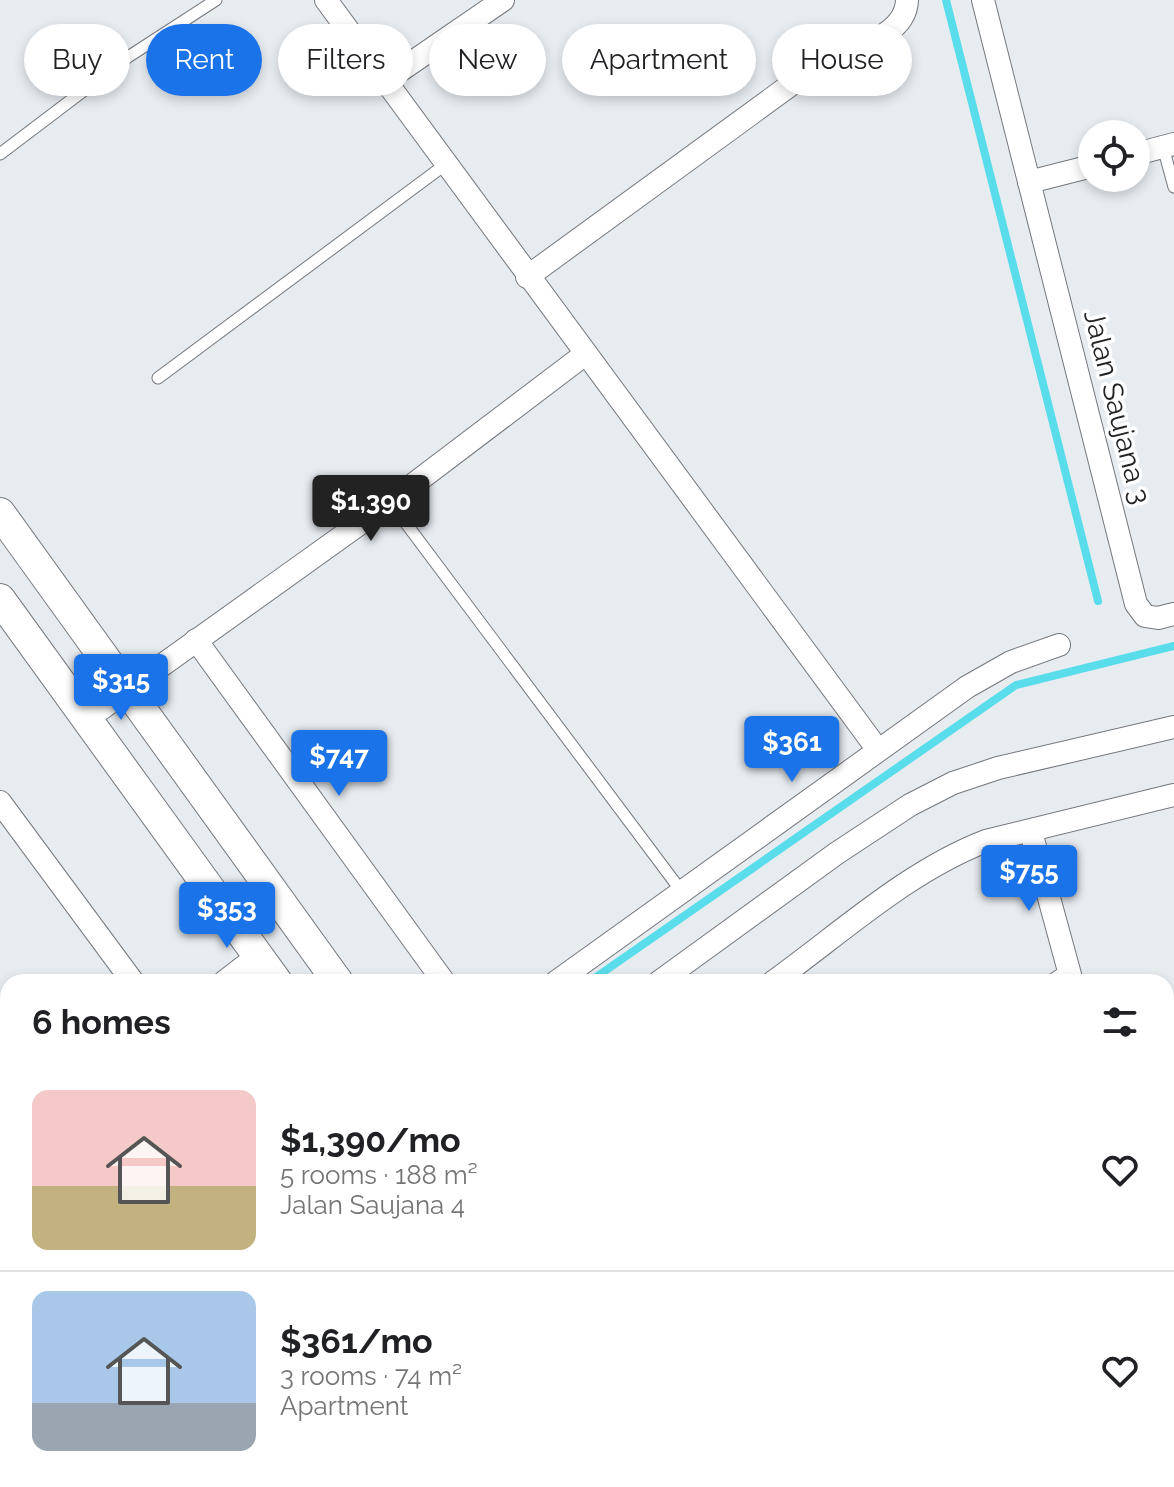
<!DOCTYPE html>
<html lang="en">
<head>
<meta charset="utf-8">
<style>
  body { margin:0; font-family:Raleway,sans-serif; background:#f2f2f2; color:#202124; height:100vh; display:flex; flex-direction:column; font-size:30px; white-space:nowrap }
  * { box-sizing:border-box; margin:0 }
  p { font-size:26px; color:#757577 }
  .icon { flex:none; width:44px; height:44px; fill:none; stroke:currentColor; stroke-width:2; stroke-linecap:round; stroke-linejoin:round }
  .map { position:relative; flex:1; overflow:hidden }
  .sheet { position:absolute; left:0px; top:974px; width:1174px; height:514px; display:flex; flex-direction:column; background:#fff; border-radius:24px 24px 0 0; box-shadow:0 4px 12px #0003 }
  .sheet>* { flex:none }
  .hud { position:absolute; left:24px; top:24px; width:1126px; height:72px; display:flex; gap:16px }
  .controls { position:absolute; left:1078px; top:120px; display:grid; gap:16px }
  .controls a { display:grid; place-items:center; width:72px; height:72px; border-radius:50%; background:#fff; box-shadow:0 4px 12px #0003; font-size:40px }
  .price { position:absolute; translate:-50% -68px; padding:0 18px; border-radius:8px; background:#1a73e8; color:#fff; font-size:26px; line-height:52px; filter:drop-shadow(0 2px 4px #0008) }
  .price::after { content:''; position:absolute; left:50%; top:48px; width:24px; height:18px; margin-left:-12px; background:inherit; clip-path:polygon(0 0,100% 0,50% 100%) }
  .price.active { background:#222; color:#fff }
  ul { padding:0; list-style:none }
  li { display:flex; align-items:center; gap:24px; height:200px; padding:0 32px }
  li+li { border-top:2px solid #e0e0e0 }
  li span { display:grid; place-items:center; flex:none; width:224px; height:160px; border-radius:16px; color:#555 }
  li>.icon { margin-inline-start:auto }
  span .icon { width:96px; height:96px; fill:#fffc; stroke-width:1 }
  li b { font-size:34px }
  h2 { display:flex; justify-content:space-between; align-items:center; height:96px; padding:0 32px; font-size:34px }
  .pill { padding:0 28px; border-radius:36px; background:#fff; box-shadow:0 4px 12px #0003; font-size:28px; line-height:72px }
  .pill.active { background:#1a73e8; color:#fff }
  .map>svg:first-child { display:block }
</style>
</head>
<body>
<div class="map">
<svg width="1174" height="1487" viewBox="0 0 1174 1487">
  <rect width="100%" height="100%" fill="#e7ecf1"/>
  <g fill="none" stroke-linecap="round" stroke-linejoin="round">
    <g stroke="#5addeb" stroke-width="8">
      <polyline points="946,0 1098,601"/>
      <polyline points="589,982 1016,685 1174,646"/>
    </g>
    <defs>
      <g id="lane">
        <polyline points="1163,147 1174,187"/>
        <polyline points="0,154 128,57 216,0"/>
        <polyline points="158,378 446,164"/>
        <polyline points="390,502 682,892"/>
        <polyline points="1049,982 1068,969"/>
        <polyline points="1166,1100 1174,1098"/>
        <polyline points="890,1487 900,1480"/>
      </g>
      <g id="street">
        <polyline points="326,0 878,750"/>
        <polyline points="983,0 1136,604 1145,616 1158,618 1174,614"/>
        <polyline points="385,81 503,0"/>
        <polyline points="1136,154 1174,144"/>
        <polyline points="1029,182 1092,166"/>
        <path d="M527,277l295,-215c27,-13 84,-24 85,-62"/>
        <polyline points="196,640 444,982"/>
        <polyline points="87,719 390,502 584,355"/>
        <polyline points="0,802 133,982"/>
        <polyline points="1031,832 1072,982"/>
        <polyline points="224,982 259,955"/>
        <polyline points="556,982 967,687 1011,662 1059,645"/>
        <polyline points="659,982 837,853 910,805 953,783 998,768 1174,727"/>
        <path d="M773,982c68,-49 135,-111 213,-141l188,-46"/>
        <polyline points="0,1146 8,1140"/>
        <polyline points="0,1182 8,1193"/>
        <polyline points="1166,1345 1174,1378"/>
        <polyline points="199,1480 204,1487"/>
        <polyline points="494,1480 499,1487"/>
        <polyline points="796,1480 801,1487"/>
        <polyline points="1164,1487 1174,1480"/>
      </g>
      <g id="secondary">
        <polyline points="0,513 338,982"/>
        <polyline points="0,599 277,982"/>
        <polyline points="627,1480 632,1487"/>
        <polyline points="691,1480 696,1487"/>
      </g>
    </defs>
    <use href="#lane" stroke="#74777c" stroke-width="13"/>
    <use href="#street" stroke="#74777c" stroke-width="24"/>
    <use href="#secondary" stroke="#74777c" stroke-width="32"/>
    <use href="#lane" stroke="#fff" stroke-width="11"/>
    <use href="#street" stroke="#fff" stroke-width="22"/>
    <use href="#secondary" stroke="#fff" stroke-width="30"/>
  </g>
  <g text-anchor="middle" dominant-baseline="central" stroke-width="7" stroke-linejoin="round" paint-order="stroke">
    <g font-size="28" fill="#212325" stroke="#fff">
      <text transform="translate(1117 407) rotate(76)">Jalan Saujana 3</text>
    </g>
  </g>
</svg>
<div class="controls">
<a><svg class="icon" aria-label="locate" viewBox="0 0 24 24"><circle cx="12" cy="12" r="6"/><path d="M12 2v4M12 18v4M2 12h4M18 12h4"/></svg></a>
</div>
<b class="price active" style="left:371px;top:543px">$1,390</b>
<b class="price" style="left:121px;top:722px">$315</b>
<b class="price" style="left:792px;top:784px">$361</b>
<b class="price" style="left:339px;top:798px">$747</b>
<b class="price" style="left:1029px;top:913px">$755</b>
<b class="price" style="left:227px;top:950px">$353</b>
<div class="hud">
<a class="pill">Buy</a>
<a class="pill active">Rent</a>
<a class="pill">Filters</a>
<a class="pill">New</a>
<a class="pill">Apartment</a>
<a class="pill">House</a>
</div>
<section class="sheet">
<h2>6 homes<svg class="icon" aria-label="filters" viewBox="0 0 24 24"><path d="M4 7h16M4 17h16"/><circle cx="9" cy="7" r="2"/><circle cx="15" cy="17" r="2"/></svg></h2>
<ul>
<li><span style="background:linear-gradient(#f6c9c9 60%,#c2b280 0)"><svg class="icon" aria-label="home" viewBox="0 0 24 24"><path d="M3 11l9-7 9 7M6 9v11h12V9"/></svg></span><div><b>$1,390/mo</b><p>5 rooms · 188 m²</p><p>Jalan Saujana 4</p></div><svg class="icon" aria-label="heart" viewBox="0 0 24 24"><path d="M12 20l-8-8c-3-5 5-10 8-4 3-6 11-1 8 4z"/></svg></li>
<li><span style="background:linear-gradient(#a9c7e8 70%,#9aa5b1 0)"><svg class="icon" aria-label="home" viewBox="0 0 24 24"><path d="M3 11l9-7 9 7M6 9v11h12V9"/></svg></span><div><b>$361/mo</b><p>3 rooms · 74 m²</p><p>Apartment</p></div><svg class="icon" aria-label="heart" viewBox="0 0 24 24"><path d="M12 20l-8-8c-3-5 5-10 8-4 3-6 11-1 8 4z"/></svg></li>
</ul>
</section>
</div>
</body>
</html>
